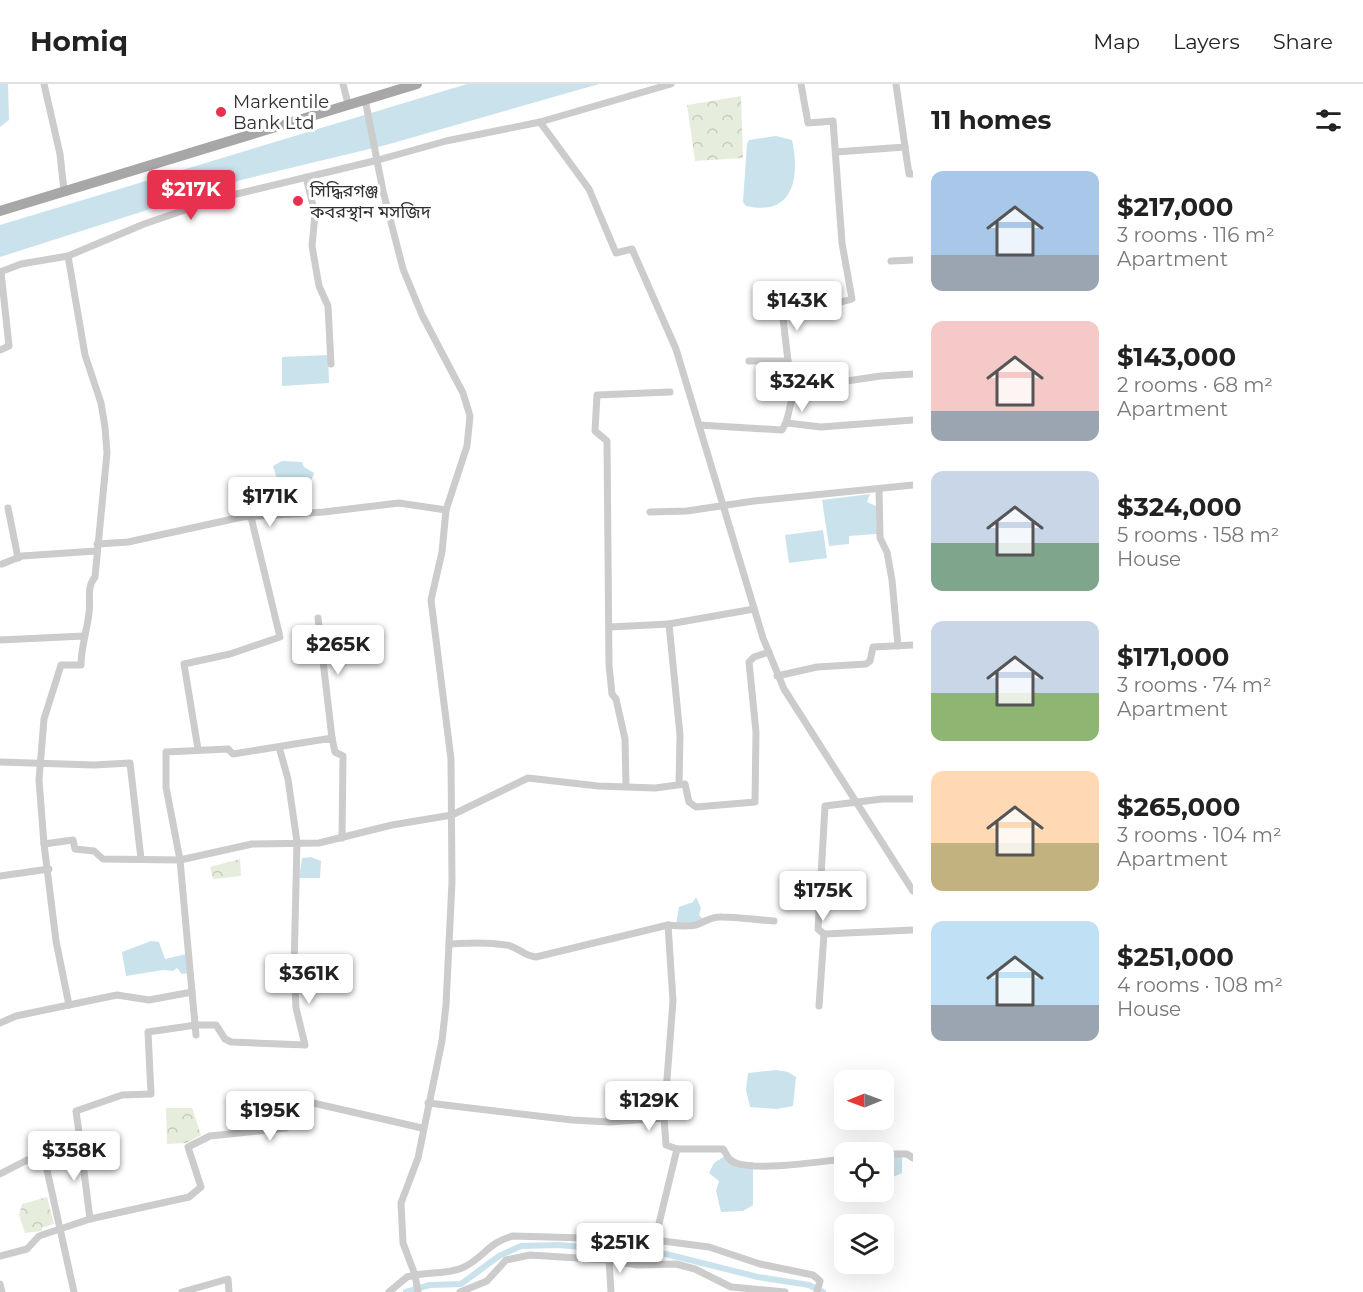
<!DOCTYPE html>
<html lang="en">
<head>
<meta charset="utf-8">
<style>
  body { margin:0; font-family:Montserrat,"Noto Sans Bengali",sans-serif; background:#f2f2f2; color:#222; height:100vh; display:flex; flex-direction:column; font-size:22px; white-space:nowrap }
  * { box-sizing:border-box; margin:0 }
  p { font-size:20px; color:#767676 }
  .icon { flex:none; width:33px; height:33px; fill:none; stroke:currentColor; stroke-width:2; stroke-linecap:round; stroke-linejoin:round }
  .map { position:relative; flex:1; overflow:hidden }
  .drawer { display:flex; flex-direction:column; background:#fff; width:450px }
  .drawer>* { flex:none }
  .needle { width:39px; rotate:269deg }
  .fabs { position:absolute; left:834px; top:986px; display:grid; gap:12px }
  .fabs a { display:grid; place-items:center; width:60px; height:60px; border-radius:12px; background:#fff; box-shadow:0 6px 24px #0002; font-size:30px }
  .price { position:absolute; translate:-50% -51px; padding:0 14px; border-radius:6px; background:#fff; color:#222; font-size:20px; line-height:39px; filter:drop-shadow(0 2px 3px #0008) }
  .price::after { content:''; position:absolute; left:50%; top:36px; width:18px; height:14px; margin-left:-9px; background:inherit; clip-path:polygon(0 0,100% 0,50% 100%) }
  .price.current { background:#e7314e; color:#fff }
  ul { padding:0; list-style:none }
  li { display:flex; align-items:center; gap:18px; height:150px; padding:0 18px }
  li span { display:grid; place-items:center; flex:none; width:168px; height:120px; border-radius:12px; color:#555 }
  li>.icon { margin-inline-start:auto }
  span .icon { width:72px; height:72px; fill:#fffc; stroke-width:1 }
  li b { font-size:26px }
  h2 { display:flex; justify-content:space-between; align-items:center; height:72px; padding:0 18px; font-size:26px }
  header { display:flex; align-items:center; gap:36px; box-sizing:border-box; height:84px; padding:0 30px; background:#fff; border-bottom:2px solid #e0e0e0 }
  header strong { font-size:28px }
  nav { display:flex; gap:33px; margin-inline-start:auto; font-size:21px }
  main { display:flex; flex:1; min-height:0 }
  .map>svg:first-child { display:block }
</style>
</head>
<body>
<header>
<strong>Homiq</strong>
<nav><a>Map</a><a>Layers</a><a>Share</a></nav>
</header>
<main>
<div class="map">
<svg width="913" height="1208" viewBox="0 0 913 1208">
  <defs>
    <pattern id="park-crowns" width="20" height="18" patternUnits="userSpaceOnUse" patternTransform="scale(1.5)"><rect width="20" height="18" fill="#e7eddd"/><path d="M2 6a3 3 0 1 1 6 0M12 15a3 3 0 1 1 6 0" fill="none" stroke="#c6ccbe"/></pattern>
  </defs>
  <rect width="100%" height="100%" fill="#fff"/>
  <g fill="url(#park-crowns)">
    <polygon points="741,12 743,74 695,77 687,21"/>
    <polygon points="240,775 241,792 213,795 210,783"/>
    <polygon points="166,1024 192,1024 201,1051 186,1059 167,1060"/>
    <polygon points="47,1113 54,1140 42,1144 42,1147 25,1149 19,1131 22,1120"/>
  </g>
  <g fill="#cae2ec">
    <polygon points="0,0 8,0 9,36 0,43"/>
    <polygon points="467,0 599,0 386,61 241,96 0,173 0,141"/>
    <path d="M776,52l16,4c8,37 2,77 -46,66l-3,-4 4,-58 2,-4z"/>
    <polygon points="328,271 329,299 282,302 282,273"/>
    <path d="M282,377l20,1 2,5 10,6c-2,9 -12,21 -23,17 -5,-1 -8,-6 -13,-8l-5,-16z"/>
    <polygon points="870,410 867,418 876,422 877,450 849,452 849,460 829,462 822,416"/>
    <polygon points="823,446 827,474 789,479 785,451"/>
    <polygon points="311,773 321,777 320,794 299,794 302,774"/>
    <polygon points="696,813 701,824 699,831 704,836 699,839 676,840 679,823 693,818"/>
    <polygon points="151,857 159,858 165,875 186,870 189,889 182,890 177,884 173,887 163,886 126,892 122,868"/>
    <polygon points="776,986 788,988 796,993 793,1022 777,1025 750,1023 746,1006 748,989"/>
    <polygon points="728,1070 741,1078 753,1078 753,1121 743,1127 721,1128 716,1107 719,1097 709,1089 714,1079"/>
    <polygon points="902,1072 902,1089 893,1093 884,1089 884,1073"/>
  </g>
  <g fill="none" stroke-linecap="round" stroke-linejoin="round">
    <polyline stroke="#cae2ec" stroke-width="6" points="406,1208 430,1201 461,1200 499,1172 521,1162 559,1161 666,1170 758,1193 809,1201 823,1208"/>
    <g stroke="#ccc" stroke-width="7">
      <polyline points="44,0 60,70 64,107"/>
      <polyline points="343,0 348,20"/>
      <path d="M365,15l18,92 20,78 19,46 41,78 7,23 -3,30 -21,64 -4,42 -11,48 20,159 1,123 -6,123 -4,36 -24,117 -17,45 2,40 12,32c16,-3 33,-1 47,-7 21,-9 26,-26 51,-32l142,4 54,7 51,17 53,11 7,6 -3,11"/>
      <polyline points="540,38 589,105 616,169 632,165 676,265 763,554 784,605 913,807"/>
      <polyline points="905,63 909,90 913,90"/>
      <polyline points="836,68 905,63 896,0"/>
      <polyline points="306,93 315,130 312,162 319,202 328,222 331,280"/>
      <path d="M68,172l17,99 16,48 4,24 2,26 -12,124c-9,11 -4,23 -6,36 -2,18 -8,34 -8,52h-20l-17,54 -5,61 5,64 12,97 13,64"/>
      <polyline points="891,177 913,176"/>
      <polyline points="0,188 21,180 68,172 144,140 220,114 378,76 446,57 540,38 671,0"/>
      <path d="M781,226c23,-6 48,-3 71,-11l-10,-56 -9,-122 -25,2 -7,-39"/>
      <polyline points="782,226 788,277"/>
      <polyline points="0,266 9,262 1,188"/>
      <polyline points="749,277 788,277 790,301 795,306"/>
      <polyline points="787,339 821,343 913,336"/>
      <path d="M699,341l83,5c9,-12 6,-32 16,-42l83,-12 32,-2"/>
      <polyline points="879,405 880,454 887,468 892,496 898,562"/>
      <polyline points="8,424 18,474"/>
      <polyline points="650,428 687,427 754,417 913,401"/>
      <polyline points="97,460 128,458 242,433 324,428 399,419 446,426"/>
      <polyline points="2,480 22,472 96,467"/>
      <polyline points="318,534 332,654"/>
      <polyline points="669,540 754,525"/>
      <polyline points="609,543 669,540 680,651 679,700"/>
      <polyline points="0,556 84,552"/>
      <polyline points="777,592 817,583 866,580 870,577 873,563 913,561"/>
      <polyline points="198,665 184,580 230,570 280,553 251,433"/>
      <polyline points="0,678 94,681 130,679 141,775"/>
      <polyline points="626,702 625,655 616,615 612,610 609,581 607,357 595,347 597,311 670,308"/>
      <polyline points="44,760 73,756 75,765 94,767 103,775 180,776 252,760 319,759 392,741 452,731 528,694 598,702 655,704 685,700 689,718 696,723 755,718 756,648 749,578 754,573 769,568"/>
      <polyline points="0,792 49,785"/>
      <path d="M668,841c9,1 18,2 28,0 9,-3 15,-9 26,-8 17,0 34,3 52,4"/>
      <polyline points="824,850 818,845 825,722 882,715 913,715"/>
      <path d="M449,860c20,-1 37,-2 57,1 11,1 17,11 30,12l132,-32 5,76 -9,117"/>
      <polyline points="192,908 196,951"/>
      <polyline points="819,922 824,850 913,846"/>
      <polyline points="0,939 16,932 117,911 149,916 192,908 180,776 166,703 166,668 228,665 233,670 332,654 335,668 343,672 342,754"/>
      <path d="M428,1019l144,17 37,2 55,-4 2,27 11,4h46c4,5 5,12 12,14 26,8 81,-1 109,-4"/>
      <polyline points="80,1056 90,1135"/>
      <polyline points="884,1070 907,1070 913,1074"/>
      <polyline points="0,1090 43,1068"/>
      <polyline points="655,1156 677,1065"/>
      <polyline points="0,1172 27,1165 39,1152 90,1135 189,1113 201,1103 188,1063 210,1052 286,1044 295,1018 313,1019 422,1044"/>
      <polyline points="591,1175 592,1153"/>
      <polyline points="609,1176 611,1208"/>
      <polyline points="0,1200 2,1208"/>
      <polyline points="74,1208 43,1068 64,1059 80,1056 76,1027 122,1011 151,1010 148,948 196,941 216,941 225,955 231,958 305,961 296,924 294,885 297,758 288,695 279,663"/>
      <polyline points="182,1208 228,1195 229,1208"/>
      <polyline points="389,1208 407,1193 415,1191 418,1208"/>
      <polyline points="460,1208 487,1197 506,1176 530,1171 609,1176 637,1181 676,1180 695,1185 731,1203 785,1208"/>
    </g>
    <polyline stroke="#a7a7a7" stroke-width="10" points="0,127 417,0"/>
  </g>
  <g fill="#e7314e" stroke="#fff" stroke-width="2">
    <circle cx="221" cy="28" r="6"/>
    <circle cx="298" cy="117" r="6"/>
  </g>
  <g text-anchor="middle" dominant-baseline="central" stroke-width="6" stroke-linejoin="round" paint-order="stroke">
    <g font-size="18" fill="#2f2f2f" stroke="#fff" text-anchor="start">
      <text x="233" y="18">Markentile<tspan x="233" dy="21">Bank Ltd</tspan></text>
      <text x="310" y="107">সিদ্ধিরগঞ্জ<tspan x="310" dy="21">কবরস্থান মসজিদ</tspan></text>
    </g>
  </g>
</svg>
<div class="fabs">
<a><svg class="needle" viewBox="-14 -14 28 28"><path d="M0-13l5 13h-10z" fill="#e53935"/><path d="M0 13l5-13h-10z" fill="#767676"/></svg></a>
<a><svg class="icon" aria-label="locate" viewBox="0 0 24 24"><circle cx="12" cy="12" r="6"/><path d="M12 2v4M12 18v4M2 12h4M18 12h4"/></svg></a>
<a><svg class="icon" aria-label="layers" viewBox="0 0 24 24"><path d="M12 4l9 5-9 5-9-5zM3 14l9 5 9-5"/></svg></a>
</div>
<b class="price current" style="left:191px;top:137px">$217K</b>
<b class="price" style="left:797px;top:248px">$143K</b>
<b class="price" style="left:802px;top:329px">$324K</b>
<b class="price" style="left:270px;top:444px">$171K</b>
<b class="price" style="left:338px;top:592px">$265K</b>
<b class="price" style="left:823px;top:838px">$175K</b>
<b class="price" style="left:309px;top:921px">$361K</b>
<b class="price" style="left:649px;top:1048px">$129K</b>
<b class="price" style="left:270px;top:1058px">$195K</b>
<b class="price" style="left:74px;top:1098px">$358K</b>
<b class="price" style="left:620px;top:1190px">$251K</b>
</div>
<section class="drawer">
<h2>11 homes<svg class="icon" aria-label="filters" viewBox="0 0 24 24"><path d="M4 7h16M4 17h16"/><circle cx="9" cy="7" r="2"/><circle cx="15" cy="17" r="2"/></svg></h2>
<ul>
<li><span style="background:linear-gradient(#a9c7e8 70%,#9aa5b1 0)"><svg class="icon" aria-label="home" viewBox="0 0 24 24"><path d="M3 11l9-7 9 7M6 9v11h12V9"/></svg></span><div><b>$217,000</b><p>3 rooms · 116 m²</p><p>Apartment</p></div></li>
<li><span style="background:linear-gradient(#f6c9c9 75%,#9aa5b1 0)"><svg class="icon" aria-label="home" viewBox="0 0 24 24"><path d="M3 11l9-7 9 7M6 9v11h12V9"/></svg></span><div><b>$143,000</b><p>2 rooms · 68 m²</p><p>Apartment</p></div></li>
<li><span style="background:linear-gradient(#c9d6e8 60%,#7fa58c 0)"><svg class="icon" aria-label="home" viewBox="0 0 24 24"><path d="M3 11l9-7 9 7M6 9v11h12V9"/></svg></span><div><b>$324,000</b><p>5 rooms · 158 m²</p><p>House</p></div></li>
<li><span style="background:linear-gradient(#c9d6e8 60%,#8fb573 0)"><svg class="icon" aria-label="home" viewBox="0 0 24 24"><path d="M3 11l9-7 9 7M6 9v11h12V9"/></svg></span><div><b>$171,000</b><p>3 rooms · 74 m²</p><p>Apartment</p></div></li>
<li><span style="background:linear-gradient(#ffd9b3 60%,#c2b280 0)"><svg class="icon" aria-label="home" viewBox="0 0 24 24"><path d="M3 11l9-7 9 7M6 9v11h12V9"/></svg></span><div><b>$265,000</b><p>3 rooms · 104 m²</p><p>Apartment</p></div></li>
<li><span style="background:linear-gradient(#bfe0f5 70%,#9aa5b1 0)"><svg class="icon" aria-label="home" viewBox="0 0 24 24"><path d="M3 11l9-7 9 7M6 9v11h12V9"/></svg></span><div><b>$251,000</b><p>4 rooms · 108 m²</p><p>House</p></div></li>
</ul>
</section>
</main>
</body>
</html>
